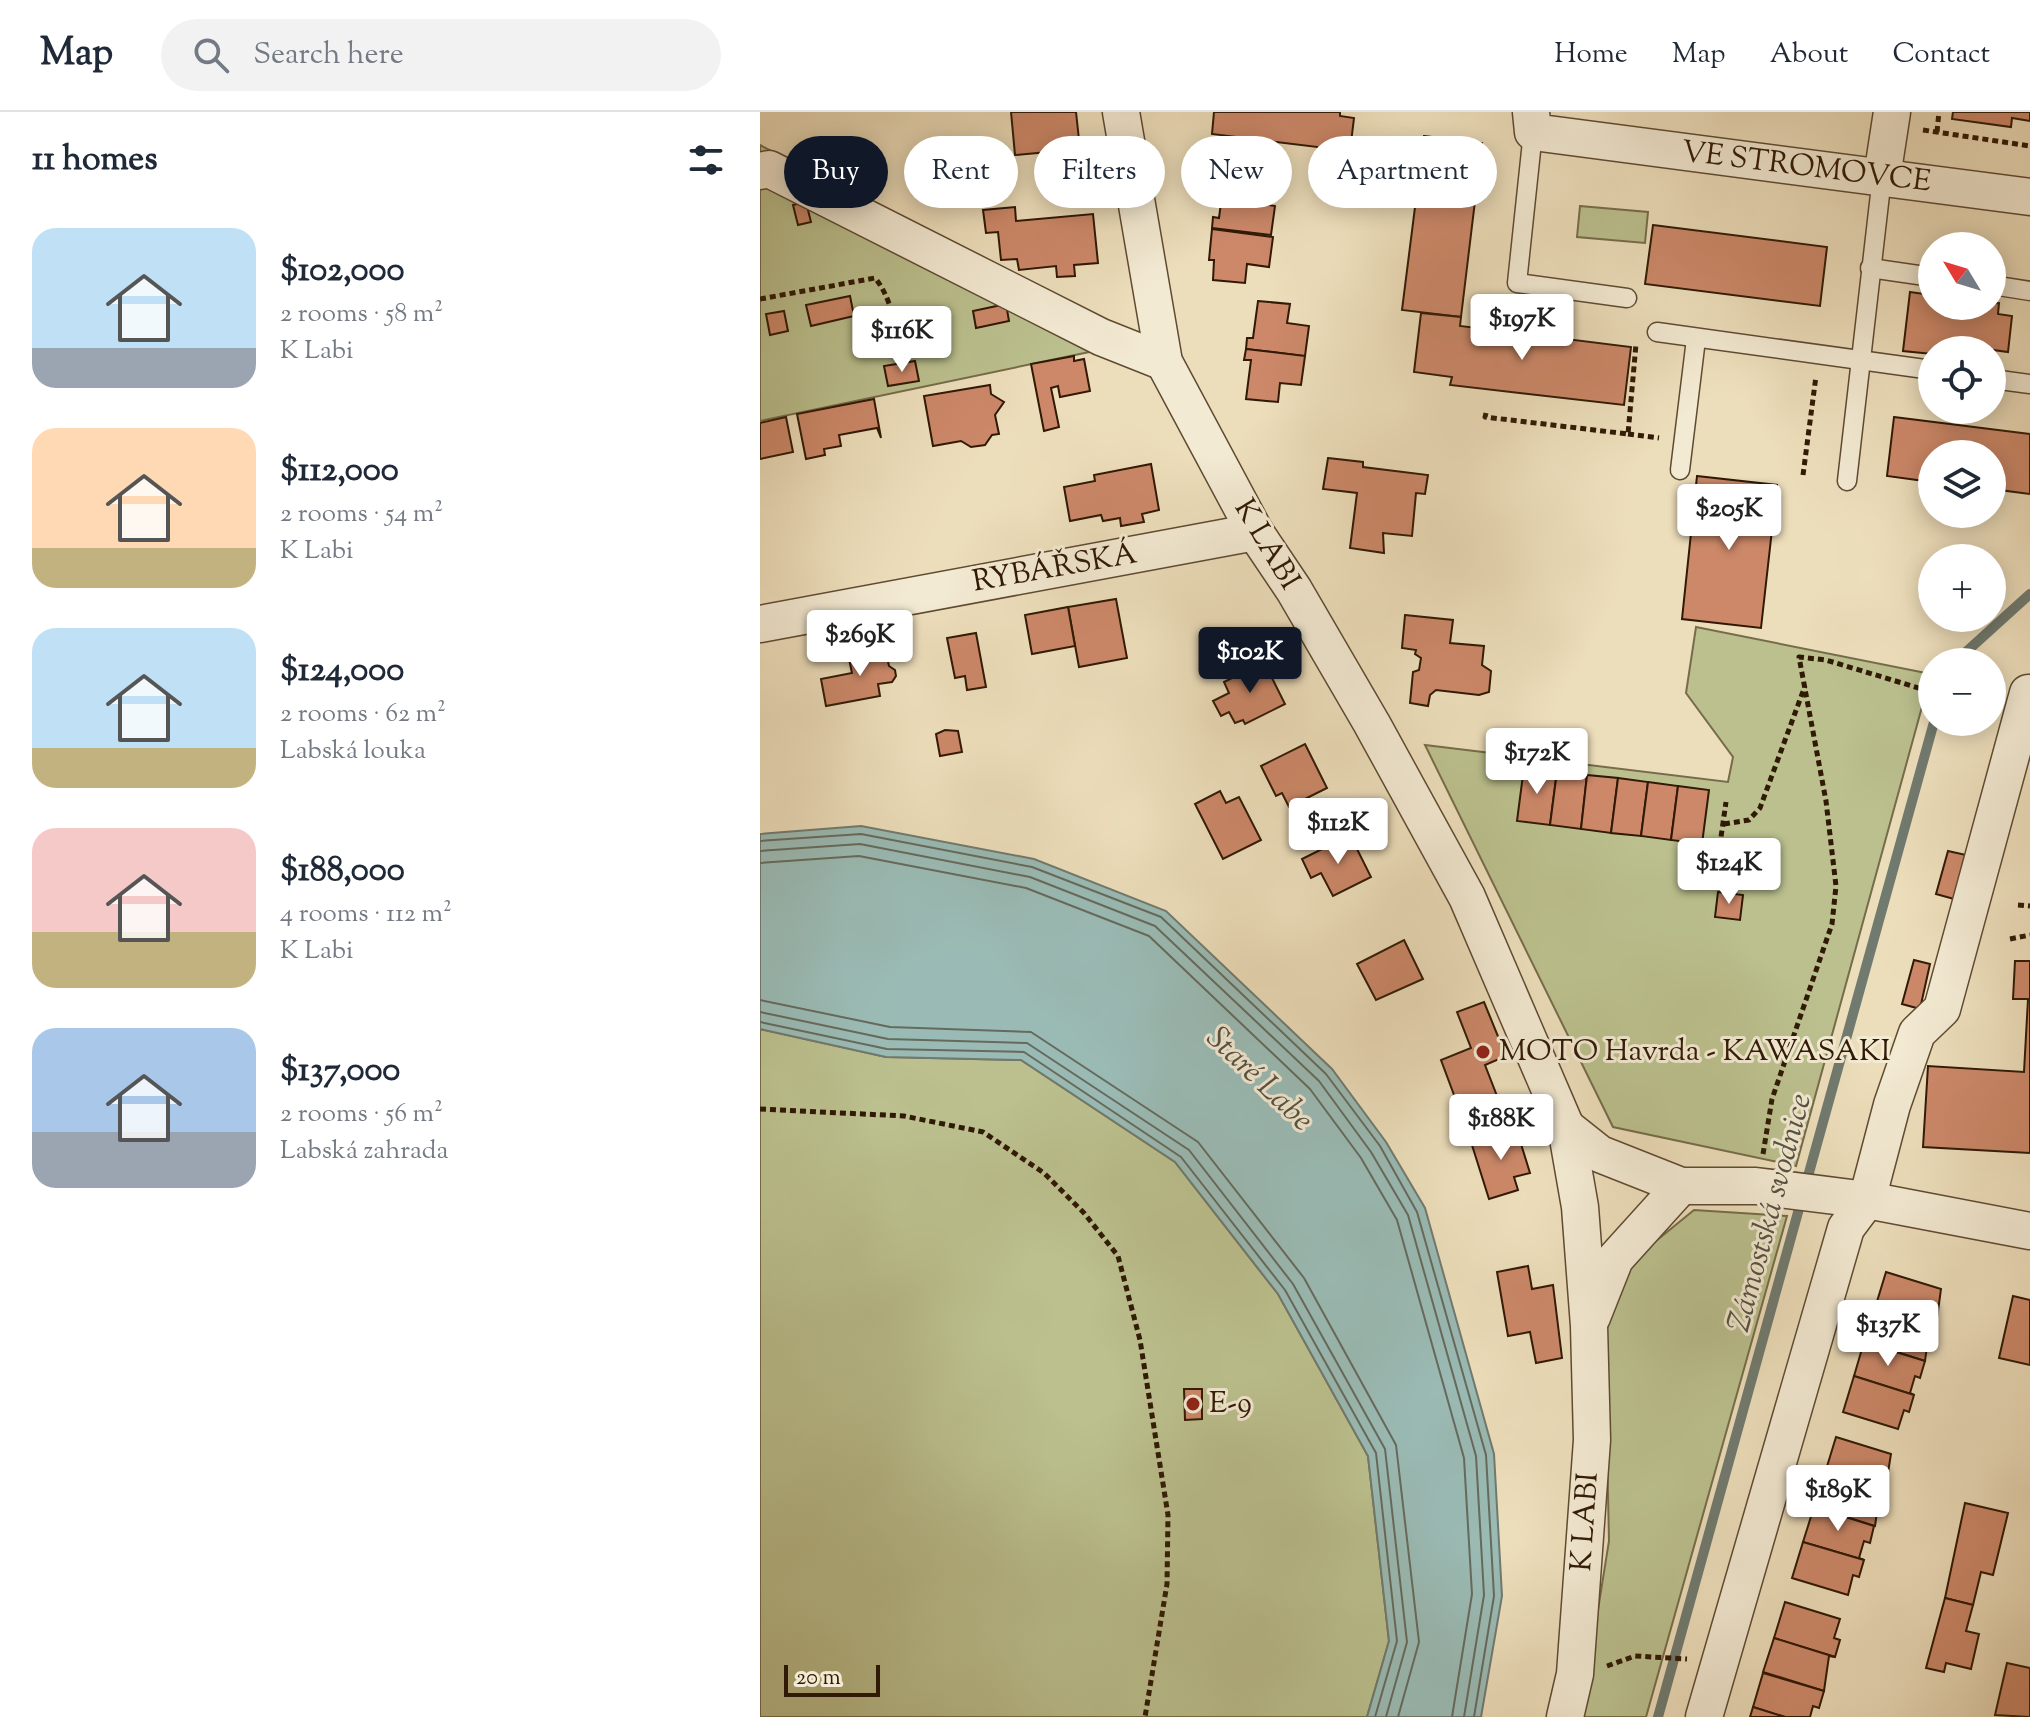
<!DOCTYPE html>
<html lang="en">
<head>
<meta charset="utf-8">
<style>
  body { margin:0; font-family:"Sorts Mill Goudy",serif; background:#f2f2f3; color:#1f2937; height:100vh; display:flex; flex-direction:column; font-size:30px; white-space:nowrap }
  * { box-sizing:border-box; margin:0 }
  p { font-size:26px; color:#747a83 }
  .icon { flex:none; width:44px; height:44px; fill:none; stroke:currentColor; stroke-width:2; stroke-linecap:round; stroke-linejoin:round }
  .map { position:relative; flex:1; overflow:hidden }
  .side { display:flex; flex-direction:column; background:#fff; width:760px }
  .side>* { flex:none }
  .guide { position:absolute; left:24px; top:24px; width:760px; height:72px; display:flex; gap:16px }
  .needle { width:52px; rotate:308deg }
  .fabs { position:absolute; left:1158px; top:120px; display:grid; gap:16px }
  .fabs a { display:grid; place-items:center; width:88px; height:88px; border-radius:50%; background:#fff; box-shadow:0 4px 20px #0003; font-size:40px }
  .scale { position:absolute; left:24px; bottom:20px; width:96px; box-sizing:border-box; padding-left:8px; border:4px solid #301905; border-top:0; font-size:22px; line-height:28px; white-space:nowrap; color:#301905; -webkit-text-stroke:6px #f3ead3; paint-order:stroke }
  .price { position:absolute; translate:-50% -68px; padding:0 18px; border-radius:8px; background:#fff; color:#222; font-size:26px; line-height:52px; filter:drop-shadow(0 2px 4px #0008) }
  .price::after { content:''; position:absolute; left:50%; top:48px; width:24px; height:18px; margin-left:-12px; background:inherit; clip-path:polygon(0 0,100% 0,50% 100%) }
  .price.current { background:#111827; color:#fff }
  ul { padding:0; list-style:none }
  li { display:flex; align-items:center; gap:24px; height:200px; padding:0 32px }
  li span { display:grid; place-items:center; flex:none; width:224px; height:160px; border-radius:24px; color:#555 }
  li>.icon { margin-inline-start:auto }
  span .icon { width:96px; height:96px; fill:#fffc; stroke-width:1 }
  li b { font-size:34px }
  h2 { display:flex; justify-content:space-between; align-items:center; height:96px; padding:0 32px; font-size:34px }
  .tag { padding:0 28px; border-radius:36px; background:#fff; box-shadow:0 4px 20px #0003; font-size:28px; line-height:72px }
  .tag.current { background:#111827; color:#fff }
  header { display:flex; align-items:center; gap:48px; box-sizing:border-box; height:112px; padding:0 40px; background:#fff; border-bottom:2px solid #e0e1e3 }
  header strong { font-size:38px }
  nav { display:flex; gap:44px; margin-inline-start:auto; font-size:28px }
  .search { width:560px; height:72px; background:#f2f2f3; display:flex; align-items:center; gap:20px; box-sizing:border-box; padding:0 28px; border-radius:44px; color:#747a83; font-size:30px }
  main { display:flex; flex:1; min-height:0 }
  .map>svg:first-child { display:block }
</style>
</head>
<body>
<header>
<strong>Map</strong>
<div class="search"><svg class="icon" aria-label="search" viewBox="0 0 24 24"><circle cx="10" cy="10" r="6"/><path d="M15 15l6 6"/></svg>Search here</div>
<nav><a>Home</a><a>Map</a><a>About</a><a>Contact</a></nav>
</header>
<main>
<section class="side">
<h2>11 homes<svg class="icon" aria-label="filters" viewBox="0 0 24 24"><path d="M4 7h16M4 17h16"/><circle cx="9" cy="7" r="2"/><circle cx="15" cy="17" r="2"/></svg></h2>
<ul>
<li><span style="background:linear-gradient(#bfe0f5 75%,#9aa5b1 0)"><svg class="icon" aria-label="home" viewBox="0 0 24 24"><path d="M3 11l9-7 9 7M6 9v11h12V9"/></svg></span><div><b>$102,000</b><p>2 rooms · 58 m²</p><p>K Labi</p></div></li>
<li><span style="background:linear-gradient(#ffd9b3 75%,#c2b280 0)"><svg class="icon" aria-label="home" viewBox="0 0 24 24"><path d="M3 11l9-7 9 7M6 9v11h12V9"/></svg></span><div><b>$112,000</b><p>2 rooms · 54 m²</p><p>K Labi</p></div></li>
<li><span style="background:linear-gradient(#bfe0f5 75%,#c2b280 0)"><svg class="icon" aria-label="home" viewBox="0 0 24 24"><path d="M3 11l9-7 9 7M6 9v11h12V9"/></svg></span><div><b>$124,000</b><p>2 rooms · 62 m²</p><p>Labská louka</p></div></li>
<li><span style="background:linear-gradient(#f6c9c9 65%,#c2b280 0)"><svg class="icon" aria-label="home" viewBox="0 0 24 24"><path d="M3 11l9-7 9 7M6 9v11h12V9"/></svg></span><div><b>$188,000</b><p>4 rooms · 112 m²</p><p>K Labi</p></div></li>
<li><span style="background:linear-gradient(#a9c7e8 65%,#9aa5b1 0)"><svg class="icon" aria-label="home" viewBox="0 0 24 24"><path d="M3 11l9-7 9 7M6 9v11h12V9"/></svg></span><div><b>$137,000</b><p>2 rooms · 56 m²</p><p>Labská zahrada</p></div></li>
</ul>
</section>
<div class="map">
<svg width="1270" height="1605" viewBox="0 0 1270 1605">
  <rect width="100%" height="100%" fill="#eddebb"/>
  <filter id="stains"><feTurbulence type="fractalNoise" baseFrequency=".0025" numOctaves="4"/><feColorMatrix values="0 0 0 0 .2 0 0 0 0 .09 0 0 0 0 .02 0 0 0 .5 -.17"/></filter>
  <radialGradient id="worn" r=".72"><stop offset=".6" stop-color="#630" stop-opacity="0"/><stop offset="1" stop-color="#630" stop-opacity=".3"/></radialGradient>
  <g fill="#bbc08e" stroke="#766c4a" stroke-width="2">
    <polygon points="0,33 349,214 334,239 0,309"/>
    <polygon points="820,94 888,100 885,131 817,125"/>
    <polygon points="936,515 1171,562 1036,1054 853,1015 665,633 968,670 973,645 926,581"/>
    <polygon points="0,917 126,945 261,948 415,1050 518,1182 608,1344 629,1529 607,1605 0,1605"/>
    <polygon points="934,1098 1027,1104 886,1605 824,1605 824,1585 849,1429 844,1193 869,1151"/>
  </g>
  <polygon fill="#9abbb5" stroke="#707a6f" stroke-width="2" points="101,714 274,747 406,799 572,957 626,1030 665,1096 734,1342 742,1484 721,1605 607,1605 629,1529 608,1344 518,1182 415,1050 261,948 126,945 0,917 0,722"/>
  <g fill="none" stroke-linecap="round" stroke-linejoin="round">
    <g stroke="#656a5d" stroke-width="2">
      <polyline points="0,729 101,722 272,755 401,805 566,962 620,1034 657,1100 726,1343 734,1484 714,1605"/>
      <polyline points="0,739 100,732 270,765 395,814 559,969 611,1040 648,1103 716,1344 724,1483 704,1605"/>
      <polyline points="0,751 99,744 266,776 389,824 550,977 601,1046 637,1108 704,1346 712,1482 692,1605"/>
      <polyline points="0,888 130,915 271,920 438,1030 544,1166 636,1333 659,1530 638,1605"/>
      <polyline points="0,900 128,927 267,931 429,1038 533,1172 625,1337 647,1530 626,1605"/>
      <polyline points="0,910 127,937 264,940 421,1045 525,1178 616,1341 637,1529 615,1605"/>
    </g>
    <g stroke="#707a6f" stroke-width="10">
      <polyline points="1202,550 1206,540 1270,482"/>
      <polyline points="898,1605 1174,610"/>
    </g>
  </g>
  <g fill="#cc8869" stroke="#301905" stroke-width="2">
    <polygon points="251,0 316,0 320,37 255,43"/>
    <polygon points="454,0 580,0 580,4 594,6 590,39 452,22"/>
    <polygon points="1193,0 1270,0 1270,9 1252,6 1251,15 1192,7"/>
    <polygon points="664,24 722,31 701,205 642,198"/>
    <polygon points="464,68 496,72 494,91 515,94 511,123 452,116 453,105 459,106"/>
    <polygon points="46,90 51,110 38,113 33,93"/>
    <polygon points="255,95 256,109 333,102 338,151 314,153 315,164 297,165 296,154 259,158 257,147 241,148 238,120 226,121 223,98"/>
    <polygon points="893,113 1067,135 1060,194 885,172"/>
    <polygon points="452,117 513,125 509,155 487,152 485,171 453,168 454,148 449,148"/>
    <polygon points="1150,180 1172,183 1172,194 1239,191 1238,202 1252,204 1248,240 1233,238 1232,249 1232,238 1172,238 1172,242 1143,239"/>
    <polygon points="90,184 94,204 51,214 46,193"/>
    <polygon points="498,189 530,192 527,211 549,214 545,244 486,237 487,226 493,226"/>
    <polygon points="246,192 249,209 216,216 213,199"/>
    <polygon points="24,199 28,219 10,223 6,202"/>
    <polygon points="661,201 701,205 700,214 871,235 864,293 690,273 692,265 654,260"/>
    <polygon points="486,237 545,244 541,273 520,271 518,290 486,287 491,248 484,248"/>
    <polygon points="314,244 314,249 324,247 330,279 300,285 298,274 291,276 299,315 284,319 271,252"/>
    <polygon points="155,249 159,269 128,274 124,254"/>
    <polygon points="230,273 231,282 244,290 235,303 239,322 232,323 225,333 211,335 201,329 173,334 164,284"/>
    <polygon points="114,287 121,326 117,316 79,323 81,334 64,337 65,343 46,347 37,302"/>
    <polygon points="26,305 33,340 0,347 0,311"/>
    <polygon points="1134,305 1270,322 1270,382 1232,377 1232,342 1172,342 1172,370 1127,364"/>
    <polygon points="568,346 603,350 603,355 668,363 665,382 656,381 652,424 623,421 624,441 590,436 597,381 563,377"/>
    <polygon points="391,352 399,398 382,402 384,410 361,414 360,406 343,409 341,403 310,409 304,375 335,369 334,363"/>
    <polygon points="937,364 1017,373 1001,516 922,507"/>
    <polygon points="356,487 367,546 319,555 308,495"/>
    <polygon points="308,495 315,534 272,542 265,503"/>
    <polygon points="645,503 693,508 690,531 724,534 722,553 731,559 729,580 719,583 676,578 670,583 668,594 650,591 653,560 659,558 661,546 655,542 656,538 642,536"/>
    <polygon points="216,521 226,575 207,578 205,564 195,566 187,526"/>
    <polygon points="125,536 129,554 135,558 136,564 132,570 118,572 120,584 66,594 61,567 92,561 88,542"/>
    <polygon points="504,550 525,592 485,612 483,608 475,611 469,600 461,604 453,589 469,581 464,570"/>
    <polygon points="185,618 198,619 202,640 180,644 176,622"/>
    <polygon points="545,632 567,676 529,695 522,681 516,684 501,654"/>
    <polygon points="764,655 797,659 790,713 757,709"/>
    <polygon points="797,659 827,663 821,717 790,713"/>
    <polygon points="827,663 858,666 851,721 821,717"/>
    <polygon points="858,666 888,670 881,724 851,721"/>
    <polygon points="888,670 918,674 911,728 881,724"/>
    <polygon points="918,674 949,678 942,732 911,728"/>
    <polygon points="460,679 466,691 479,685 501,728 463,747 435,692"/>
    <polygon points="590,723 611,765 573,784 561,761 551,766 542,747"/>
    <polygon points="1188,739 1206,743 1194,787 1176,782"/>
    <polygon points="958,780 983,783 980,808 955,805"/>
    <polygon points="644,828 663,867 616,888 597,852"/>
    <polygon points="1154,848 1170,852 1160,897 1142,892"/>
    <polygon points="1255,849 1270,849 1270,1041 1163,1035 1168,954 1264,960 1268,887 1253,887"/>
    <polygon points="724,890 746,944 725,953 737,984 700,999 681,948 711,936 697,900"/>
    <polygon points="756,1016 770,1061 754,1065 758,1078 729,1087 711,1030"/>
    <polygon points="768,1154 772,1177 793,1173 802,1246 776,1251 770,1220 748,1224 737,1160"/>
    <polygon points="1126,1160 1181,1177 1176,1214 1115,1196"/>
    <polygon points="1253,1184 1270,1188 1270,1253 1239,1246"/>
    <polygon points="1115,1196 1176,1214 1170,1213 1165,1249 1104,1230"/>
    <polygon points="1104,1230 1165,1249 1160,1266 1155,1264 1150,1281 1154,1283 1094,1264"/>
    <polygon points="1094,1264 1154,1283 1149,1300 1144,1298 1138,1317 1083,1300"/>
    <polygon points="424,1277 442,1277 442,1307 425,1308"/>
    <polygon points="1076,1325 1131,1342 1125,1379 1065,1361"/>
    <polygon points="1064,1361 1125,1379 1120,1379 1115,1414 1054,1395"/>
    <polygon points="1205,1391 1248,1401 1233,1463 1221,1460 1213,1493 1185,1486"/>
    <polygon points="1054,1395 1114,1414 1110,1431 1104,1429 1099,1446 1104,1448 1043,1430"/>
    <polygon points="1043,1430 1104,1448 1099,1465 1093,1463 1088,1483 1032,1466"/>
    <polygon points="1185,1486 1213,1493 1206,1519 1219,1522 1211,1557 1186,1551 1184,1560 1166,1556"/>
    <polygon points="1025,1490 1080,1507 1074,1526 1080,1528 1075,1545 1014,1526"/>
    <polygon points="1014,1526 1075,1545 1069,1544 1064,1579 1003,1560"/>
    <polygon points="1247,1551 1270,1556 1270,1605 1235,1603"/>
    <polygon points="1003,1561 1064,1579 1059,1596 1053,1594 1050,1605 1025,1605 993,1595"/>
    <polygon points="993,1595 1025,1605 990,1605"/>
  </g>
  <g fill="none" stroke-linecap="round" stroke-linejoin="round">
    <defs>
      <g id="lane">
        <polyline points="773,20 757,171 867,186"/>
        <polyline points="1110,156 1172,165"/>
        <polyline points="1232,173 1270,179"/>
        <polyline points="897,220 1172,258"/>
        <polyline points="1232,267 1270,272"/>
        <polyline points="920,358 936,227"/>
        <polyline points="1087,369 1122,65"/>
      </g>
      <g id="street">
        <polyline points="361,0 404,250 495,420 534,478 612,612 707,785 806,1015 820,1095 829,1214 832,1328 815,1562 805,1605"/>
        <polyline points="771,0 773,20 1270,85"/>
        <polyline points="0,59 9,57 341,225 404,250"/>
        <polyline points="1122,65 1132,0"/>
        <polyline points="0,512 495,420"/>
        <polyline points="806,1015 840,1042 921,1074 996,1074 1107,1088 1270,1119"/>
        <polyline points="832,1205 855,1147 921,1074"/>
        <polyline points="944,1605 1086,1116 1107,1088 1132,993 1157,921 1182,897 1268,581"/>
      </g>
    </defs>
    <use href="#lane" stroke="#5f4a32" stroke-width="21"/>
    <use href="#street" stroke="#5f4a32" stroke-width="39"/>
    <g stroke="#301905" stroke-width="5" stroke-dasharray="6 4" stroke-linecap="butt">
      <polyline points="1163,18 1270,34"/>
      <polyline points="1177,20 1179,0"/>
      <path d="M0,187l115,-21c22,27 12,51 48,72"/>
      <polyline points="726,301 725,305 868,322 876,232"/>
      <polyline points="868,322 899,326"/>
      <polyline points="1043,363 1056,264"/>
      <polyline points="964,712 989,708 1000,696 1045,574"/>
      <polyline points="954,774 966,690"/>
      <polyline points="1258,793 1270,794"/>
      <polyline points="1250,827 1270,823"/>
      <polyline points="0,997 144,1004 223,1020 284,1061 324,1101 358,1144 380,1228 408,1403 407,1472 385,1605"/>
      <polyline points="1003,1042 1012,987 1072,812 1076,774 1066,689 1039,545 1066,548 1172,580"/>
      <polyline points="847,1554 875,1544 927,1547"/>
    </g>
    <use href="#lane" stroke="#f3ead3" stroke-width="18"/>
    <use href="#street" stroke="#f3ead3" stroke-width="36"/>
  </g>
  <g fill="#8f2418" stroke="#f3ead3" stroke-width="3">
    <circle cx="723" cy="940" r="8"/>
    <circle cx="433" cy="1292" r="8"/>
  </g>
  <g text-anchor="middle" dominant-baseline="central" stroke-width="6" stroke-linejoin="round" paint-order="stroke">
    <g font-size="30" fill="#301905" stroke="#f3ead3">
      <text transform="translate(1046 56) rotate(7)">VE STROMOVCE</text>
      <text transform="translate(506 433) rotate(59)">K LABI</text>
      <text transform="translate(295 457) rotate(-10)">RYBÁŘSKÁ</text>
      <text transform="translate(826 1410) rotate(-86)">K LABI</text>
    </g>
    <g font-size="30" fill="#301905" stroke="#f3ead3" text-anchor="start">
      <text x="739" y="940">MOTO Havrda - KAWASAKI</text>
      <text x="449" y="1292">E-9</text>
    </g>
    <g font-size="32" font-style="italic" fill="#555243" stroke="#f3ead3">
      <text transform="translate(499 968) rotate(44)">Staré Labe</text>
      <text transform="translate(1011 1101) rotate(-75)">Zámostská svodnice</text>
    </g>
  </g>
  <rect width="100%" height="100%" filter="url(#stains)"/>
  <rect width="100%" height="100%" fill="url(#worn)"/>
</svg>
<div class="fabs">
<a><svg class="needle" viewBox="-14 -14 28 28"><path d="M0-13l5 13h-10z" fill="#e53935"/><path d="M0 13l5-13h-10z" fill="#747a83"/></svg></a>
<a><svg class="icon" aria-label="locate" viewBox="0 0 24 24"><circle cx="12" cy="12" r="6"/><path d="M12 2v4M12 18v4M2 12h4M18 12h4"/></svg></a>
<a><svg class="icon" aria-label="layers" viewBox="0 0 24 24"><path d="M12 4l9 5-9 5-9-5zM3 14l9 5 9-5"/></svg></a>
<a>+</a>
<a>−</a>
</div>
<div class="scale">20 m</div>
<b class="price" style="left:762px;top:250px">$197K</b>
<b class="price" style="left:142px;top:262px">$116K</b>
<b class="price" style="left:969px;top:440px">$205K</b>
<b class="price" style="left:100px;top:566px">$269K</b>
<b class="price current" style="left:490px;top:583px">$102K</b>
<b class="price" style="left:777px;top:684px">$172K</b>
<b class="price" style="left:578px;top:754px">$112K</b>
<b class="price" style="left:969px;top:794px">$124K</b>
<b class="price" style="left:741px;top:1050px">$188K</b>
<b class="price" style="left:1128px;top:1256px">$137K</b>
<b class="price" style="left:1078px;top:1421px">$189K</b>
<div class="guide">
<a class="tag current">Buy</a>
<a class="tag">Rent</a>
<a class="tag">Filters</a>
<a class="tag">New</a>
<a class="tag">Apartment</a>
</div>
</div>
</main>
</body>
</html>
